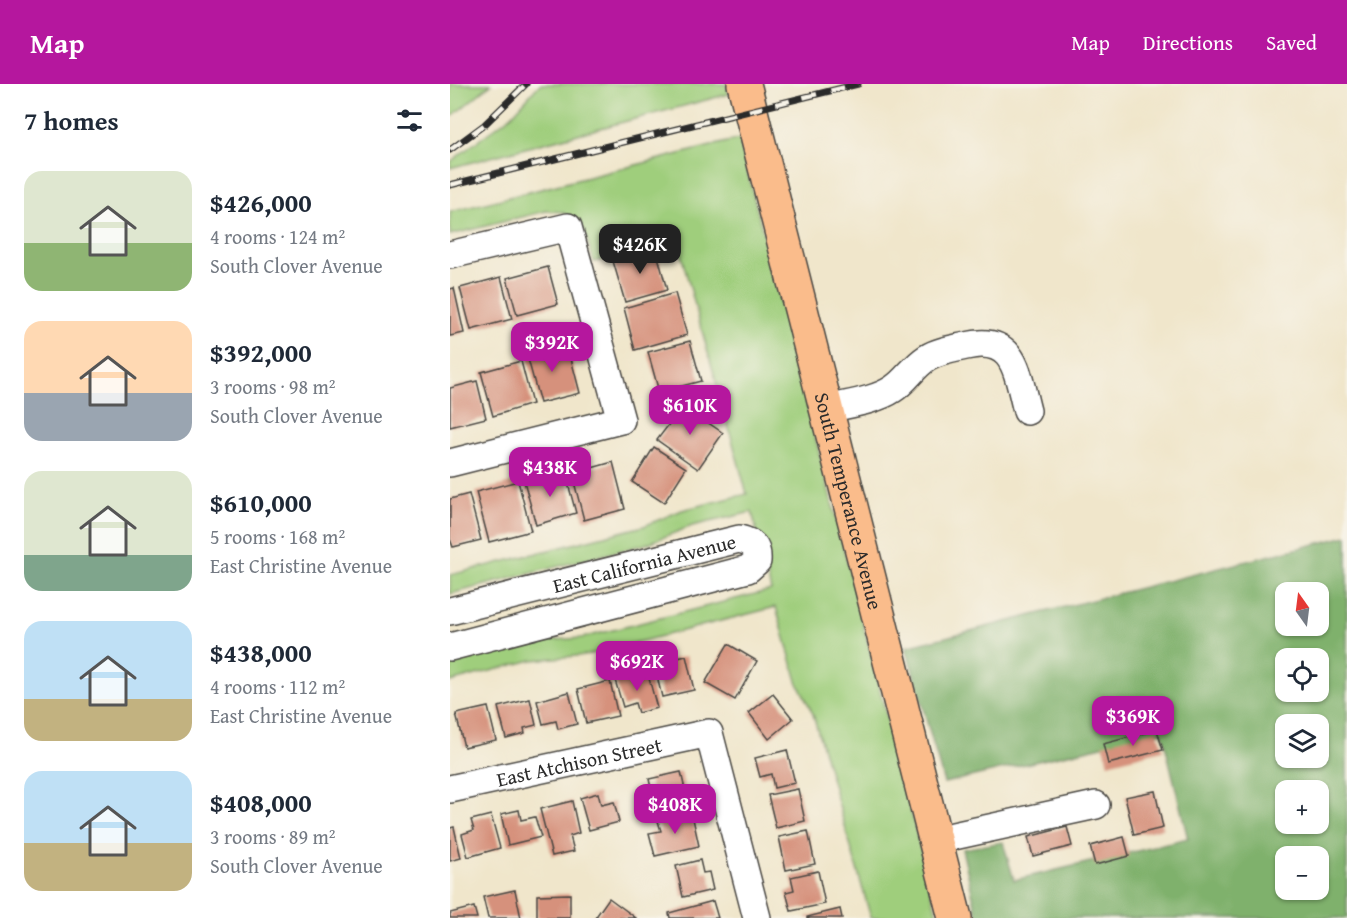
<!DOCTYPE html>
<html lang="en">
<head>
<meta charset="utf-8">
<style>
  body { margin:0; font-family:"Gentium Book Plus",serif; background:#f6f6f7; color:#1f2937; height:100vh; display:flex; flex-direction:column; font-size:22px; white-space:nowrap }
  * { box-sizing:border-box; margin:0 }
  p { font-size:20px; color:#747a83 }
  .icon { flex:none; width:33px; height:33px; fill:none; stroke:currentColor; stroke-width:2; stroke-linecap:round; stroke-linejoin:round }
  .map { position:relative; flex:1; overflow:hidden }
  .drawer { display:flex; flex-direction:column; background:#fff; width:450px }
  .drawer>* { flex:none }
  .needle { width:39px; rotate:346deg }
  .buttons { position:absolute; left:825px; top:498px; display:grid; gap:12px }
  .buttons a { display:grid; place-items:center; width:54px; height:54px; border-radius:12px; background:#fff; box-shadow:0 2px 4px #0004; font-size:30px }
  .price { position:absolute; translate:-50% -51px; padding:0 14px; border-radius:12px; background:#b5179e; color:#fff; font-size:20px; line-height:39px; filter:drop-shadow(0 2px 3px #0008) }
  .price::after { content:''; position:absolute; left:50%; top:36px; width:18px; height:14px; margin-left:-9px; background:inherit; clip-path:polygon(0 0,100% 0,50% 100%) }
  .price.current { background:#222; color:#fff }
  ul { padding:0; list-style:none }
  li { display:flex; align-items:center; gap:18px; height:150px; padding:0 24px }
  li span { display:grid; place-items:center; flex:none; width:168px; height:120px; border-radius:18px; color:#555 }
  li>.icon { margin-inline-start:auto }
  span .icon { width:72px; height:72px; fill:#fffc; stroke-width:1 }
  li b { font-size:26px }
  h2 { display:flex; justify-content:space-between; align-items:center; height:72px; padding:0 24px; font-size:26px }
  header { display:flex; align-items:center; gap:36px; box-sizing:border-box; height:84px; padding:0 30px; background:#b5179e; color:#fff }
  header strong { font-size:28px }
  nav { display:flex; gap:33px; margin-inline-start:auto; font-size:21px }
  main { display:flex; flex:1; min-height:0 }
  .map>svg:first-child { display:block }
</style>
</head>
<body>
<header>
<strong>Map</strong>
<nav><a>Map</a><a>Directions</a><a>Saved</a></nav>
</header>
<main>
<section class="drawer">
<h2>7 homes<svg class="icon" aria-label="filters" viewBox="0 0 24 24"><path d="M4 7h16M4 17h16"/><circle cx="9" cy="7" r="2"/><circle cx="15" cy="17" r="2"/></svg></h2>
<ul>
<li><span style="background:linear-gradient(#dfe7d0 60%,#8fb573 0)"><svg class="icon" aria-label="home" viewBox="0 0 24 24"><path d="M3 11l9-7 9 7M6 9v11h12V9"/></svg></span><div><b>$426,000</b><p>4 rooms · 124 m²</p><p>South Clover Avenue</p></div></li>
<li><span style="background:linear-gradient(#ffd9b3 60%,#9aa5b1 0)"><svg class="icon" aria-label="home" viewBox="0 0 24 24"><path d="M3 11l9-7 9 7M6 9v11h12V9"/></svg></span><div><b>$392,000</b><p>3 rooms · 98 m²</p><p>South Clover Avenue</p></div></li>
<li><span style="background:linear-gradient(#dfe7d0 70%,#7fa58c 0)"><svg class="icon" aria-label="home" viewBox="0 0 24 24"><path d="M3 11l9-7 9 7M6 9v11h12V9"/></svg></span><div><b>$610,000</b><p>5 rooms · 168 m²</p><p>East Christine Avenue</p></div></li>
<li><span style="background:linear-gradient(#bfe0f5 65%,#c2b280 0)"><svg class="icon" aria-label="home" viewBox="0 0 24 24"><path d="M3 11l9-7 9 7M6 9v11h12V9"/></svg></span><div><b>$438,000</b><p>4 rooms · 112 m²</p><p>East Christine Avenue</p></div></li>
<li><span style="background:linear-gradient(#bfe0f5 60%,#c2b280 0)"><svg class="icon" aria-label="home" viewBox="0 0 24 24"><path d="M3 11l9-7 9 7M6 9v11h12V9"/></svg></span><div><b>$408,000</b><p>3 rooms · 89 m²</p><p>South Clover Avenue</p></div></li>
</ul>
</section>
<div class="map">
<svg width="897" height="834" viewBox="0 0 897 834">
  <rect width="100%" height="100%" fill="#f7f3e8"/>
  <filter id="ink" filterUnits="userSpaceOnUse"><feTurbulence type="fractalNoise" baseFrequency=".0167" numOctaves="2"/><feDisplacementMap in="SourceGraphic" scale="12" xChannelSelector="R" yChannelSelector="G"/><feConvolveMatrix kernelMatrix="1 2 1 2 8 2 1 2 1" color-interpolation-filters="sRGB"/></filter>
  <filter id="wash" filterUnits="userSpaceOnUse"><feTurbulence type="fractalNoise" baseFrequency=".008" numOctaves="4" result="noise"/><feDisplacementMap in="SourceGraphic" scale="24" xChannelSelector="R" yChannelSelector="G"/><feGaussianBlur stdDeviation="1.35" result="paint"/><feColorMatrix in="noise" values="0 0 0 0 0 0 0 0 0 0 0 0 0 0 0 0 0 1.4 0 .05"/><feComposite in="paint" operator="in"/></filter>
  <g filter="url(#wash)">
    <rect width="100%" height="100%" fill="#f0e6cb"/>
    <g fill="#9fce7c" stroke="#657c54" stroke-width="1.5">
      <polygon points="0,0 41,0 0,34"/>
      <polygon points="90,0 276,0 279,10 0,84 0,78 62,31"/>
      <polygon points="289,55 488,834 421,834 363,630 347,597 326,523 137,571 82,576 0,598 1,578 78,558 131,554 321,506 302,428 242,442 196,460 0,510 0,491 194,442 232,426 297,410 227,156 144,178 136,152 129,138 113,128 96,127 0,151 0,128"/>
    </g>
    <path fill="#7fb16c" stroke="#556e4c" stroke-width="1.5" fill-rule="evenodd" d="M897,452v382h-369l-16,-69 41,-7 11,38 174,-41 -26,-107 -218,51 -38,-136zM836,508h32v34h-32zM836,574h32v34h-32zM836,640h32v34h-32zM836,706h32v34h-32zM836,772h32v34h-32z"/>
    <g id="blocks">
      <g fill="#d6917c">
        <polygon points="206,165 217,206 175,218 163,177"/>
        <polygon points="98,183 108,220 67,231 57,194"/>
        <polygon points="51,193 62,235 21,246 10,204"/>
        <polygon points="4,204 14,249 0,252 0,205"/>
        <polygon points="225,209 237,251 185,266 174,224"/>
        <polygon points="240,257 251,297 209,308 198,268"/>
        <polygon points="97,258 101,271 119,267 130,309 90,319 75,264"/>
        <polygon points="71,277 82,320 43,332 31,288"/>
        <polygon points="27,297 36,334 0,343 0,304"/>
        <polygon points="229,319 273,349 248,385 207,356 220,339 216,336"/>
        <polygon points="204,363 236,384 214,419 182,398"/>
        <polygon points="163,378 175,425 134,436 123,394 139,390 138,385"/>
        <polygon points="115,388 126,429 86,441 74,397"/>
        <polygon points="68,397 81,447 39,458 26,408"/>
        <polygon points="19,410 31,456 3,463 0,455 0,415"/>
        <polygon points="278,560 307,577 285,616 255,599"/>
        <polygon points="236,572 244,606 212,613 204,580"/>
        <polygon points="197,587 207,624 188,629 185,619 173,623 165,596"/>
        <polygon points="160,597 168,632 136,639 128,605"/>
        <polygon points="119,608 127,640 108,645 106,637 93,640 87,617"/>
        <polygon points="323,610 343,635 319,655 299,629"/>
        <polygon points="80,615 86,641 74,644 75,649 56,654 48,623"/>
        <polygon points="38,623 46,656 14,663 6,630"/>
        <polygon points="707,646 713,666 658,680 653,660"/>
        <polygon points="337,666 345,699 324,704 321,690 310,693 305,674"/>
        <polygon points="231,688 238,719 206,727 199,695"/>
        <polygon points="348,705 355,737 326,744 318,711"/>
        <polygon points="705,707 713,744 684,751 675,713"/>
        <polygon points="148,709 151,721 164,718 169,738 139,746 130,714"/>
        <polygon points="122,717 129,749 120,752 124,767 102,772 90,725"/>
        <polygon points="69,726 71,736 85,733 91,753 58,761 51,730"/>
        <polygon points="242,730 249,762 205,772 199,749 211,747 208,737"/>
        <polygon points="41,731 50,764 18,773 12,750 24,746 21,736"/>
        <polygon points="4,743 11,774 0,777 0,744"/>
        <polygon points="617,743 622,762 583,772 578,753"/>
        <polygon points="358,747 365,780 336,786 329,753"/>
        <polygon points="674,753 679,772 645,781 640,762"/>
        <polygon points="250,776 253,789 259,788 263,806 233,813 226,782"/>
        <polygon points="368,787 375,820 341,827 336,808 344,806 341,793"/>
        <polygon points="65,806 71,834 38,834 33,813"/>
        <polygon points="120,810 120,834 87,834 87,811"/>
        <polygon points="159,814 186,834 145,834"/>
        <polygon points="263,817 268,834 220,834 219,829"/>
        <polygon points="24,823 27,834 0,834 0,829"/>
        <polygon points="390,825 392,834 357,834 357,833"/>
      </g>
    </g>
  </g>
  <g filter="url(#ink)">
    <use href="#blocks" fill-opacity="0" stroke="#494743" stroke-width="1.5"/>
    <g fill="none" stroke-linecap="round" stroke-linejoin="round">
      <defs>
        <g id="minor">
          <polyline points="0,171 118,143 171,336 0,379"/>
          <path d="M377,325c20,-5 48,-8 66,-20 13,-8 20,-22 34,-31 11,-7 26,-9 39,-12 50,-12 51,28 61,65"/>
          <path id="s1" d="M0,527l289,-72c14,3 19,8 18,22l-9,8 -298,78"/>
          <path id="s2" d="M0,705l259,-56 48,185"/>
          <polyline points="485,756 646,721"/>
        </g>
        <g id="major">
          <path id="s3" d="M294,0l211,834"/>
        </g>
      </defs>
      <use href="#minor" stroke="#494743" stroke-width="30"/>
      <use href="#major" stroke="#494743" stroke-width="36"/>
      <use href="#minor" stroke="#fff" stroke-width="27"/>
      <use href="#major" stroke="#fabc8b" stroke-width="33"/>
      <defs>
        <g id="rail">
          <polyline points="0,66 34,41 76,0"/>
          <polyline points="0,101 408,0"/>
        </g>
      </defs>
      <use href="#rail" stroke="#2b2b2b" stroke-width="7"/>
      <use href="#rail" stroke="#f7f3e8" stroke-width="4.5" stroke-dasharray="14" stroke-linecap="butt"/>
    </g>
  </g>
  <g text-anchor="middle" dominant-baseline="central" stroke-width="5" stroke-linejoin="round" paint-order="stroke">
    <g font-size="20" fill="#2b2b2b" stroke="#f7f3e8">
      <text stroke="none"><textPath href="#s3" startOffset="430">South Temperance Avenue</textPath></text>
      <text stroke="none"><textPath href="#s1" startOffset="200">East California Avenue</textPath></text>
      <text stroke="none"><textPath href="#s2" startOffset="132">East Atchison Street</textPath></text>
    </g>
  </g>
</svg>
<div class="buttons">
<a><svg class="needle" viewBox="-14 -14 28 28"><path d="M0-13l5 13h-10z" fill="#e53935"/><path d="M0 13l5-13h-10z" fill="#747a83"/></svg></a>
<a><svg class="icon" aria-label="locate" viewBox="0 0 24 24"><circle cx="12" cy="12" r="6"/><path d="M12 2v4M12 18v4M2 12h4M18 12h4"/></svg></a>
<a><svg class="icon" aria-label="layers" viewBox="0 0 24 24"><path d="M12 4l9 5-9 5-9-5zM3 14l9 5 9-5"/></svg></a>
<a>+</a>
<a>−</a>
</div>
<b class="price current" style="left:190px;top:191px">$426K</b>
<b class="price" style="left:102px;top:289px">$392K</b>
<b class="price" style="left:240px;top:352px">$610K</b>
<b class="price" style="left:100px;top:414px">$438K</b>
<b class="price" style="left:187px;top:608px">$692K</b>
<b class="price" style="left:683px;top:663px">$369K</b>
<b class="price" style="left:225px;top:751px">$408K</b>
</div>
</main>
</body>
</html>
